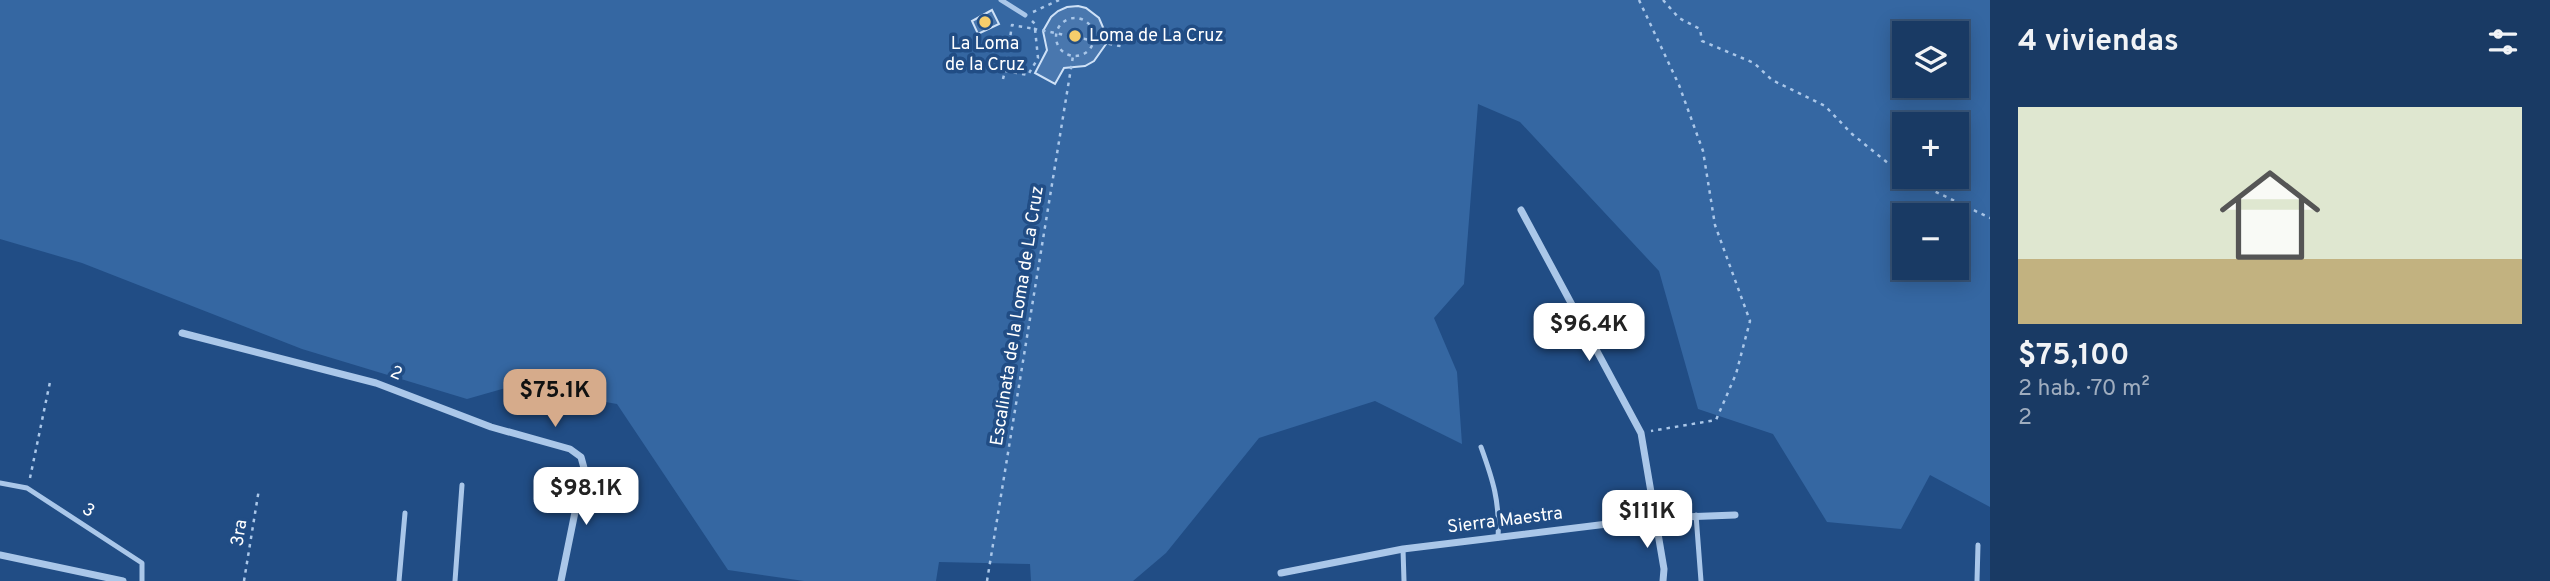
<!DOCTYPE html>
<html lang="es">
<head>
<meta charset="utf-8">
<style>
  body { margin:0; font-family:Overpass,sans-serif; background:#26456d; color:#f1f3f6; height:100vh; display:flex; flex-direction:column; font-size:26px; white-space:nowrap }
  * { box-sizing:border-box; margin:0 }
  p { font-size:23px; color:#9fadbf }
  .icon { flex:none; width:38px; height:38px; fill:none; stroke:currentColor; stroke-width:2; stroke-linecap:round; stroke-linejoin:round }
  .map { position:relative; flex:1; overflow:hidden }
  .sheet { display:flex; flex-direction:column; background:#193a64; width:560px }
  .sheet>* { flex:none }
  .fabs { position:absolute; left:1892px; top:21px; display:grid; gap:14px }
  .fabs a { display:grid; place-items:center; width:77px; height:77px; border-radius:0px; background:#193a64; box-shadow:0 4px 18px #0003,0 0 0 2px #375478; font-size:35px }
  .price { position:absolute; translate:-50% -60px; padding:0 16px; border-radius:14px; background:#fff; color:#222; font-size:23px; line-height:46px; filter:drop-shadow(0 2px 4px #0008) }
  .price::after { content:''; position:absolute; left:50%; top:42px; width:21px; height:16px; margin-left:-10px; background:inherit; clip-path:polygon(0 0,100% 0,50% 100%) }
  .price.selected { background:#d6ab8b; color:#111 }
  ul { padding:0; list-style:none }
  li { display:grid; align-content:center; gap:14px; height:371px; padding:0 28px }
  li span { display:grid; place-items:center; height:217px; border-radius:0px; color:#555 }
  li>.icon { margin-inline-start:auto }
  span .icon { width:126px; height:126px; fill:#fffc; stroke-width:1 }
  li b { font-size:30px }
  h2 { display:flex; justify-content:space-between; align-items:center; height:84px; padding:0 28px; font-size:30px }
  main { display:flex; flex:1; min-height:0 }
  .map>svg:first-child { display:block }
</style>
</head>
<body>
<main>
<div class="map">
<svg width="1990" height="581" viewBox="0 0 1990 581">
  <rect width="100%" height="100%" fill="#214d85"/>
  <path fill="#3567a2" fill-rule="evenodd" d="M0,0h1990v507l-60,-32 -29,54 -74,-7 -54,-88 -75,-25 -39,-138 -139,-149 -42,-18 -14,180 -30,34 23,54 5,72 -87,-43 -116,37 -93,115 -33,28h-102l-1,-17 -91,-2 -3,19h-132l-76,-11 -111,-166 -104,-18 -46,13 -165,-50 -220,-86 -82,-24zM1904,33h52v53h-52zM1904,124h52v53h-52zM1904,215h52v53h-52z"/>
  <g fill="#4977ae" stroke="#cee1f7" stroke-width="2">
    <polygon points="1078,6 1086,8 1099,18 1105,32 1106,44 1094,61 1085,66 1064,68 1055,84 1035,73 1047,50 1043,31 1051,17 1058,11 1067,7"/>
    <polygon points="992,10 999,24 978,34 972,21"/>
  </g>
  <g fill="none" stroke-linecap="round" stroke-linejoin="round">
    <g stroke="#aac7e9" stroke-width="2.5" stroke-dasharray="3.5 5" stroke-linecap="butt">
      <polyline points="1639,0 1679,85 1703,151 1715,225 1750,321 1736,374 1716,420 1651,431"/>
      <polyline points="1663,0 1679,18 1700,29 1702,41 1754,63 1772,80 1825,106 1852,134 1904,176"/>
      <polyline points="1033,12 1059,0"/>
      <circle cx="1075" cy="37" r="19"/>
      <polyline points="1032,21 1036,25 1035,29 1125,47"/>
      <polyline points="1003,79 1005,71 1028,75 1038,58 1035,29 1012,25 1005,71"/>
      <polyline points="1905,177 1990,218"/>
      <polyline points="30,478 50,382"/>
      <polyline points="244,581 259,489"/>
      <polyline points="987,581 1073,56"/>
    </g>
    <g stroke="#aac7e9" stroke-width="5">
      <polyline points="1001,0 1025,15"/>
      <path d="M1481,447c12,33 19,55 17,91"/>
      <polyline points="0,483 27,488 142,563 142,581"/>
      <polyline points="1696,515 1701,581"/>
      <polyline points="1403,549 1404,581"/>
      <polyline points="399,581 405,513"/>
      <polyline points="455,581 462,485"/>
      <polyline points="1977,581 1978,545"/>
    </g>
    <g stroke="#aac7e9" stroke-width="7">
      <polyline points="1521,210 1641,433 1664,569 1663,581"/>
      <polyline points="182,333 376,383 491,427 570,449 581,457 584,468 561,581"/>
      <polyline points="0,555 123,581"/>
      <polyline points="1281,573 1403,549 1656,518 1735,515"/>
    </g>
  </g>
  <g fill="#f6cd6b" stroke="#214d85" stroke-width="2.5">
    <circle cx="985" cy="22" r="7"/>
    <circle cx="1075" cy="36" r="7"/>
  </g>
  <g text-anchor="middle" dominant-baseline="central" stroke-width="7" stroke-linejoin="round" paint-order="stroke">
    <g font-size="18" fill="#fff" stroke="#214d85" text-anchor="start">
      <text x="1089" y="36">Loma de La Cruz</text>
      <text x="985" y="44" text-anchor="middle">La Loma<tspan x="985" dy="21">de la Cruz</tspan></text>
    </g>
    <g font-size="18" fill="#fff" stroke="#214d85">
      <text transform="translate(1018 316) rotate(-81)">Escalinata de la Loma de La Cruz</text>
      <text transform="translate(396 374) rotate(22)">2</text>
      <text transform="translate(88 511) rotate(33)">3</text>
      <text transform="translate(1505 521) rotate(-7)">Sierra Maestra</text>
      <text transform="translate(240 533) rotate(-81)">3ra</text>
    </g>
  </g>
</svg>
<div class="fabs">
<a><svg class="icon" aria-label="layers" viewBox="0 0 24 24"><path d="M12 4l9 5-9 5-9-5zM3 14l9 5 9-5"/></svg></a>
<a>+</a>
<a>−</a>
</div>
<b class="price" style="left:1589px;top:363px">$96.4K</b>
<b class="price selected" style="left:555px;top:429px">$75.1K</b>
<b class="price" style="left:586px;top:527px">$98.1K</b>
<b class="price" style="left:1647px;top:550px">$111K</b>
</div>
<section class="sheet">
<h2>4 viviendas<svg class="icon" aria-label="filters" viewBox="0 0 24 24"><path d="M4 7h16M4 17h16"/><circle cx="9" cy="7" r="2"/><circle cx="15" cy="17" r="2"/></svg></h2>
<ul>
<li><span style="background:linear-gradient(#dfe7d0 70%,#c2b280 0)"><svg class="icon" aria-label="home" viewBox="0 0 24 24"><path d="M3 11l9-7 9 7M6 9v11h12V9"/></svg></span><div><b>$75,100</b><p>2 hab. · 70 m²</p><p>2</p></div></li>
</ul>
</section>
</main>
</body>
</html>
